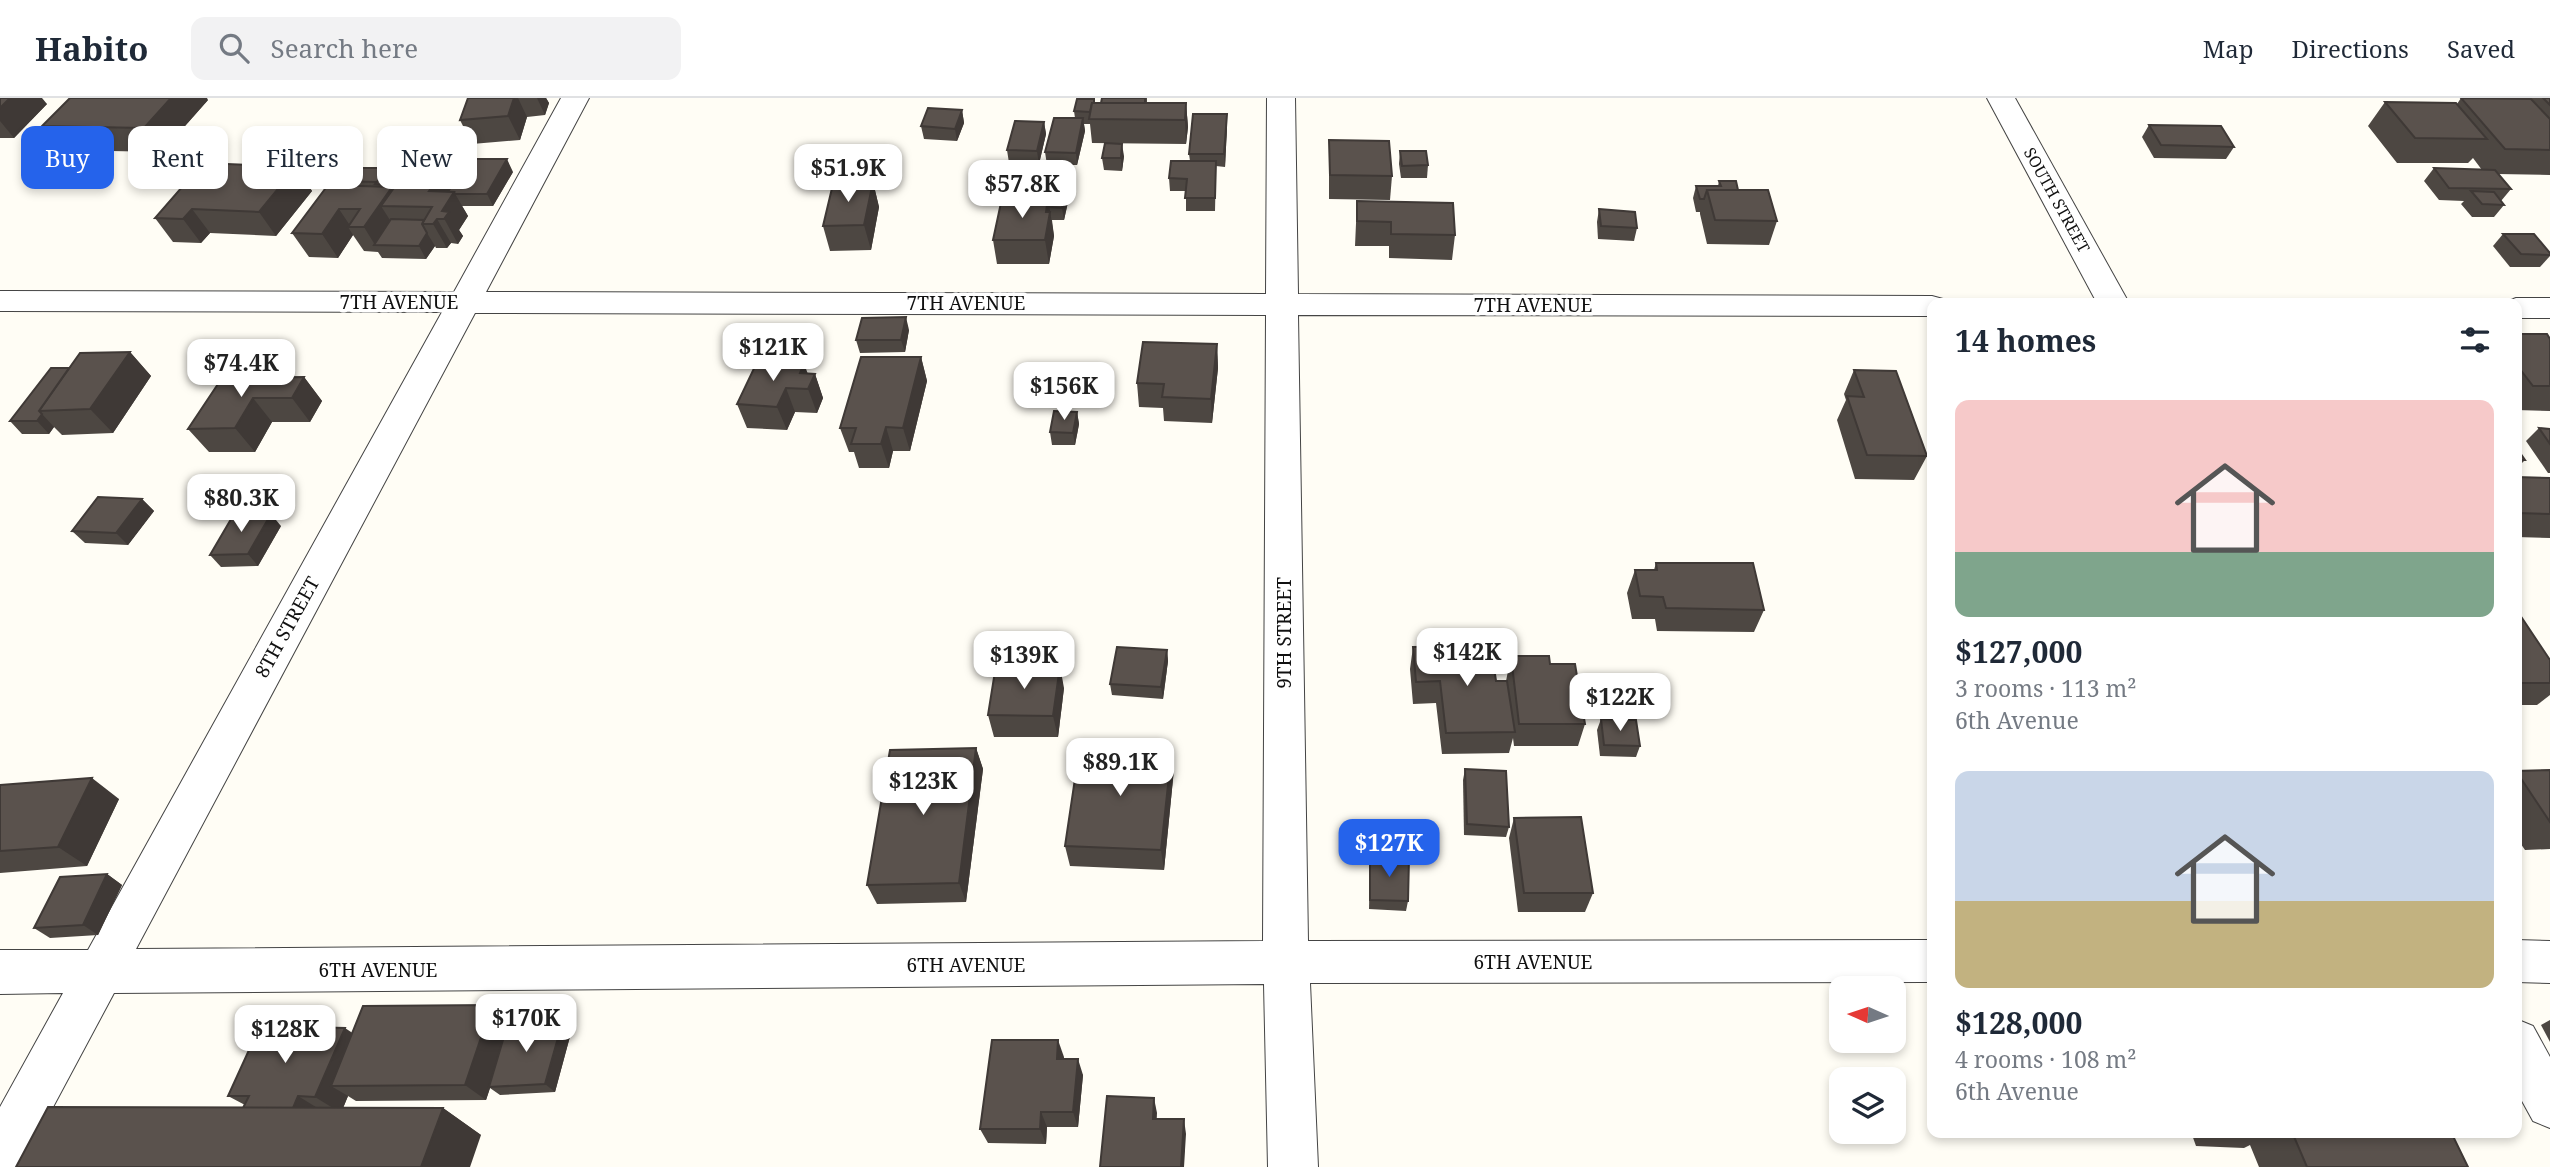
<!DOCTYPE html>
<html lang="en">
<head>
<meta charset="utf-8">
<style>
  body { margin:0; font-family:"Noto Serif",serif; background:#f2f2f3; color:#1f2937; height:100vh; display:flex; flex-direction:column; font-size:26px; white-space:nowrap }
  * { box-sizing:border-box; margin:0 }
  p { font-size:23px; color:#747a83 }
  .icon { flex:none; width:38px; height:38px; fill:none; stroke:currentColor; stroke-width:2; stroke-linecap:round; stroke-linejoin:round }
  .map { position:relative; flex:1; overflow:hidden }
  .details { position:absolute; left:1927px; top:200px; width:595px; height:840px; display:flex; flex-direction:column; background:#fff; border-radius:14px; box-shadow:0 4px 10px #0003 }
  .details>* { flex:none }
  .banner { position:absolute; left:21px; top:28px; width:665px; height:63px; display:flex; gap:14px }
  .needle { width:46px; rotate:273deg }
  .controls { position:absolute; left:1829px; top:878px; display:grid; gap:14px }
  .controls a { display:grid; place-items:center; width:77px; height:77px; border-radius:14px; background:#fff; box-shadow:0 4px 10px #0003; font-size:35px }
  .price { position:absolute; translate:-50% -60px; padding:0 16px; border-radius:14px; background:#fff; color:#222; font-size:23px; line-height:46px; filter:drop-shadow(0 2px 4px #0008) }
  .price::after { content:''; position:absolute; left:50%; top:42px; width:21px; height:16px; margin-left:-10px; background:inherit; clip-path:polygon(0 0,100% 0,50% 100%) }
  .price.active { background:#2563eb; color:#fff }
  ul { padding:0; list-style:none }
  li { display:grid; align-content:center; gap:14px; height:371px; padding:0 28px }
  li span { display:grid; place-items:center; height:217px; border-radius:14px; color:#555 }
  li>.icon { margin-inline-start:auto }
  span .icon { width:126px; height:126px; fill:#fffc; stroke-width:1 }
  li b { font-size:30px }
  h2 { display:flex; justify-content:space-between; align-items:center; height:84px; padding:0 28px; font-size:30px }
  .chip { padding:0 24px; border-radius:14px; background:#fff; box-shadow:0 4px 10px #0003; font-size:24px; line-height:63px }
  .chip.active { background:#2563eb; color:#fff }
  header { display:flex; align-items:center; gap:42px; box-sizing:border-box; height:98px; padding:0 35px; background:#fff; border-bottom:2px solid #e0e1e3 }
  header strong { font-size:33px }
  nav { display:flex; gap:38px; margin-inline-start:auto; font-size:24px }
  .search { width:490px; height:63px; background:#f2f2f3; display:flex; align-items:center; gap:18px; box-sizing:border-box; padding:0 24px; border-radius:14px; color:#747a83; font-size:26px }
  .map>svg:first-child { display:block }
</style>
</head>
<body>
<header>
<strong>Habito</strong>
<div class="search"><svg class="icon" aria-label="search" viewBox="0 0 24 24"><circle cx="10" cy="10" r="6"/><path d="M15 15l6 6"/></svg>Search here</div>
<nav><a>Map</a><a>Directions</a><a>Saved</a></nav>
</header>
<div class="map">
<svg width="2550" height="1069" viewBox="0 0 2550 1069">
  <rect width="100%" height="100%" fill="#fffdf5"/>
  <g fill="none" stroke-linecap="round" stroke-linejoin="round">
    <defs>
      <g id="minor">
        <path d="M561,0h28l-103,194 780,2 1,-196h28l3,196 634,2 11,3 3,4h-14v13l-634,-1 10,626 624,-1v42l-622,1 8,184h-50l-4,-183 -1150,9 -93,174h-21v-60l63,-114 -63,1v-44h88l354,-638 -442,-1v-20l454,1zM475,215l791,2 -3,626 -1127,8z"/>
        <polygon points="1987,0 2015,0 2129,205 2097,205"/>
        <polygon points="2516,200 2550,200 2550,220 2516,220 2516,205 2503,205"/>
        <polygon points="2516,842 2550,843 2550,885 2516,884"/>
        <polygon points="2516,921 2533,928 2550,959 2550,1030 2533,1023 2516,992"/>
      </g>
    </defs>
    <use href="#minor" stroke="#444" stroke-width="2"/>
    <use href="#minor" fill="#fff" fill-rule="evenodd"/>
  </g>
  <g fill="#4d4742">
    <polygon points="0,0 47,6 14,40 0,40"/>
    <polygon points="468,0 546,0 549,5 545,17 527,19 520,42 472,46 460,22"/>
    <polygon points="1102,0 1147,0 1147,5 1186,5 1188,29 1186,46 1092,45 1090,26 1084,26 1085,33 1077,67 1047,67 1045,54 1075,20 1074,13 1101,5"/>
    <polygon points="2461,0 2527,1 2528,0 2550,0 2550,77 2498,76 2511,91 2501,103 2504,107 2494,119 2472,119 2461,106 2464,103 2439,102 2424,83 2434,70 2482,72 2473,60 2468,65 2397,65 2368,28 2385,4 2457,6"/>
    <polygon points="208,2 162,54 61,52 42,28"/>
    <polygon points="962,12 964,25 957,43 924,41 921,28"/>
    <polygon points="1227,16 1227,29 1225,69 1216,68 1215,113 1186,113 1186,93 1170,93 1169,80 1190,63 1189,56"/>
    <polygon points="1044,24 1046,36 1039,66 1009,65 1007,52"/>
    <polygon points="2149,27 2234,49 2226,61 2154,60 2142,39"/>
    <polygon points="1329,42 1392,78 1390,102 1329,101"/>
    <polygon points="1400,53 1428,67 1427,80 1401,80 1399,66"/>
    <polygon points="1124,58 1122,73 1104,72 1102,60"/>
    <polygon points="296,69 312,93 276,138 210,135 201,145 173,144 155,120"/>
    <polygon points="389,70 392,76 451,89 513,74 493,108 462,108 468,118 459,132 463,138 458,146 451,145 447,150 436,150 435,148 426,161 382,160 378,154 364,153 353,137 338,160 309,159 292,135 342,88 339,83"/>
    <polygon points="1045,82 1043,90 1068,104 1064,122 1052,122 1054,138 1049,166 997,166 993,142 1012,100 1010,89"/>
    <polygon points="1719,83 1738,92 1777,123 1769,147 1707,146 1700,116 1700,114 1696,114 1693,100 1696,88 1718,88"/>
    <polygon points="873,84 879,109 871,152 830,153 823,128"/>
    <polygon points="1357,103 1455,137 1452,162 1389,160 1389,148 1355,148"/>
    <polygon points="1599,111 1637,130 1634,143 1598,141 1597,124"/>
    <polygon points="2503,136 2550,155 2550,158 2540,169 2510,169 2493,148"/>
    <polygon points="909,232 905,254 860,255 856,242"/>
    <polygon points="2516,236 2550,241 2550,313 2516,312"/>
    <polygon points="1217,246 1218,270 1212,325 1164,323 1163,310 1139,309 1137,285"/>
    <polygon points="130,254 151,278 113,335 62,337 54,329 49,336 22,336 10,323 69,270"/>
    <polygon points="921,259 927,283 910,353 893,353 889,370 859,370 854,354 849,354 840,330"/>
    <polygon points="1854,272 1927,358 1914,382 1855,381 1837,322 1846,302 1844,296"/>
    <polygon points="807,275 815,276 823,300 817,315 795,314 787,332 747,330 737,306"/>
    <polygon points="304,279 322,303 310,324 272,324 255,354 209,354 188,331 222,280"/>
    <polygon points="1077,314 1079,326 1075,347 1052,347 1050,334"/>
    <polygon points="2539,330 2550,331 2550,375 2548,375 2526,343"/>
    <polygon points="2516,349 2525,362 2516,371"/>
    <polygon points="2516,379 2550,380 2550,440 2516,439"/>
    <polygon points="142,401 154,413 128,447 85,445 72,433"/>
    <polygon points="281,428 258,468 221,469 210,457"/>
    <polygon points="1656,465 1764,512 1754,534 1657,533 1655,521 1632,521 1627,495 1635,472 1654,472"/>
    <polygon points="2516,511 2550,562 2550,597 2537,607 2516,607"/>
    <polygon points="1413,549 1496,583 1506,583 1511,558 1550,566 1585,626 1578,648 1514,648 1513,640 1509,655 1442,656 1436,605 1413,606 1410,571"/>
    <polygon points="1167,552 1168,563 1163,601 1112,597 1110,586"/>
    <polygon points="1064,590 1058,639 994,639 988,617"/>
    <polygon points="1601,621 1640,648 1636,659 1600,658 1597,632"/>
    <polygon points="976,650 983,671 966,804 877,806 867,787"/>
    <polygon points="1174,671 1164,772 1070,768 1065,748"/>
    <polygon points="1465,671 1509,729 1506,739 1464,737 1463,682"/>
    <polygon points="2550,672 2550,751 2525,752 2516,739 2516,673"/>
    <polygon points="0,687 119,701 87,768 0,775"/>
    <polygon points="1514,720 1593,795 1585,814 1518,814 1509,740"/>
    <polygon points="1370,759 1408,803 1406,813 1369,811"/>
    <polygon points="107,776 122,787 98,837 50,840 34,830"/>
    <polygon points="563,922 572,931 555,994 500,997 490,990 486,1002 356,1003 348,998 343,1010 443,1010 481,1037 243,1010 245,1007 228,998 352,935 512,924"/>
    <polygon points="2550,922 2550,944 2541,927"/>
    <polygon points="1064,959 1064,961 1083,977 1078,1029 1047,1029 1046,1046 988,1045 980,1031"/>
    <polygon points="2191,1034 2451,1034 2468,1069 2259,1069 2250,1047 2244,1050 2196,1048"/>
  </g>
  <g fill="#3f3936">
    <polygon points="10,0 42,0 47,6 14,40 0,23 0,10"/>
    <polygon points="171,0 207,0 208,2 162,54 144,30"/>
    <polygon points="514,0 518,0 527,19 520,42 508,18"/>
    <polygon points="537,0 546,0 549,5 545,17"/>
    <polygon points="1186,5 1188,29 1186,46 1185,22"/>
    <polygon points="962,12 964,25 957,43 955,31"/>
    <polygon points="1227,16 1227,29 1225,69 1224,56"/>
    <polygon points="1083,20 1085,33 1077,67 1076,55"/>
    <polygon points="1044,24 1046,36 1039,66 1037,53"/>
    <polygon points="1122,46 1124,58 1122,73 1121,60"/>
    <polygon points="507,61 513,74 493,108 487,96"/>
    <polygon points="439,68 468,118 459,132 463,138 458,146 429,93 430,81"/>
    <polygon points="296,69 312,93 276,138 259,114"/>
    <polygon points="1043,69 1045,82 1039,103 1037,90"/>
    <polygon points="873,84 879,109 871,152 864,127"/>
    <polygon points="392,89 404,109 381,108 395,130 375,147 364,129"/>
    <polygon points="1066,91 1068,104 1064,122 1062,110"/>
    <polygon points="1048,100 1054,138 1049,166 1045,142 1046,114"/>
    <polygon points="192,111 210,135 201,145 183,121"/>
    <polygon points="339,111 351,129 348,129 353,137 338,160 322,136"/>
    <polygon points="437,121 451,145 447,150 433,126"/>
    <polygon points="427,135 435,148 426,161 419,148"/>
    <polygon points="906,219 909,232 905,254 901,242"/>
    <polygon points="1217,246 1218,270 1212,325 1211,301"/>
    <polygon points="130,254 151,278 113,335 90,311"/>
    <polygon points="921,259 927,283 910,353 903,330"/>
    <polygon points="804,265 811,285 815,276 823,300 817,315 808,291 800,275"/>
    <polygon points="304,279 322,303 310,324 292,300"/>
    <polygon points="786,290 795,314 787,332 777,309"/>
    <polygon points="253,300 272,324 255,354 235,330"/>
    <polygon points="1077,314 1079,326 1075,347 1073,335"/>
    <polygon points="42,316 54,329 49,336 37,323"/>
    <polygon points="886,329 893,353 889,370 881,346"/>
    <polygon points="142,401 154,413 128,447 116,435"/>
    <polygon points="271,416 281,428 258,468 248,456"/>
    <polygon points="1167,552 1168,563 1163,601 1161,589"/>
    <polygon points="1060,568 1064,590 1058,639 1053,618"/>
    <polygon points="976,650 983,671 966,804 959,785"/>
    <polygon points="1172,650 1174,671 1164,772 1161,752"/>
    <polygon points="92,680 119,701 87,768 58,749"/>
    <polygon points="107,776 122,787 98,837 83,827"/>
    <polygon points="492,907 512,924 486,1002 465,987"/>
    <polygon points="563,922 572,931 555,994 545,986"/>
    <polygon points="345,930 369,946 331,988 348,998 341,1015 315,999"/>
    <polygon points="1058,942 1064,959 1062,977 1057,961"/>
    <polygon points="1078,961 1083,977 1078,1029 1073,1014"/>
    <polygon points="298,998 324,1014 290,1018"/>
    <polygon points="1154,1000 1157,1015 1156,1036 1153,1021"/>
    <polygon points="443,1010 481,1037 470,1069 421,1069"/>
    <polygon points="1041,1014 1047,1029 1046,1046 1040,1031"/>
    <polygon points="1184,1021 1186,1036 1184,1069 1181,1069"/>
  </g>
  <g fill="#5a524d" stroke="#3f3936" stroke-width="2">
    <polygon points="0,0 10,0 0,10"/>
    <polygon points="70,0 171,0 144,30 42,28"/>
    <polygon points="468,0 514,0 508,18 460,22"/>
    <polygon points="1102,0 1145,0 1145,5 1101,5"/>
    <polygon points="2461,0 2531,1 2550,21 2550,52 2505,51"/>
    <polygon points="2543,0 2550,0 2550,7"/>
    <polygon points="1077,1 1094,1 1094,5 1092,5 1090,14 1074,13"/>
    <polygon points="2385,4 2456,5 2487,41 2415,40"/>
    <polygon points="1092,5 1186,5 1185,22 1089,21"/>
    <polygon points="928,10 962,12 955,31 921,28"/>
    <polygon points="1193,16 1227,16 1224,56 1189,56"/>
    <polygon points="1054,20 1083,20 1076,55 1045,54"/>
    <polygon points="1015,23 1044,24 1037,53 1007,52"/>
    <polygon points="2149,27 2221,28 2234,49 2161,47"/>
    <polygon points="1329,42 1389,43 1392,78 1330,77"/>
    <polygon points="1105,45 1122,46 1121,60 1102,60"/>
    <polygon points="1400,53 1426,53 1428,67 1402,68"/>
    <polygon points="467,61 507,61 487,96 455,96 454,94 448,94"/>
    <polygon points="1171,63 1216,63 1215,100 1185,100 1187,81 1169,80"/>
    <polygon points="203,65 296,69 259,114 192,111 183,121 155,120"/>
    <polygon points="409,67 439,68 430,81 438,80 429,93 454,94 442,113 449,114 444,121 437,121 433,126 422,126 432,109 381,108 396,87 375,86 382,76 403,76"/>
    <polygon points="1015,68 1043,69 1037,90 1066,91 1062,110 1049,109 1048,100 1023,100 1026,89 1010,89"/>
    <polygon points="349,70 389,70 385,76 382,76 377,84 339,83"/>
    <polygon points="2434,70 2495,72 2511,91 2449,90"/>
    <polygon points="1719,83 1736,83 1738,92 1707,92 1704,101 1700,101 1696,88 1721,88"/>
    <polygon points="873,84 864,127 823,128 833,86"/>
    <polygon points="328,87 392,89 364,129 348,129 360,111 339,111 322,136 292,135"/>
    <polygon points="1707,92 1768,92 1777,123 1715,122"/>
    <polygon points="2471,93 2494,94 2504,107 2482,106"/>
    <polygon points="1002,100 1048,100 1046,114 1050,114 1045,142 993,142"/>
    <polygon points="1357,103 1453,105 1455,137 1391,136 1391,124 1357,123"/>
    <polygon points="1599,111 1635,114 1637,130 1601,128"/>
    <polygon points="391,121 424,122 422,126 427,135 419,148 374,147"/>
    <polygon points="2503,136 2534,136 2550,155 2550,157 2521,156"/>
    <polygon points="906,219 901,242 856,242 862,220"/>
    <polygon points="2516,236 2547,236 2550,241 2550,288 2533,288 2516,266"/>
    <polygon points="1143,244 1217,246 1211,301 1162,299 1164,286 1137,285"/>
    <polygon points="130,254 90,311 39,313 80,255"/>
    <polygon points="861,259 921,259 903,330 886,329 881,346 851,346 856,330 840,330"/>
    <polygon points="758,262 804,265 800,275 815,276 808,291 786,290 777,309 737,306"/>
    <polygon points="51,270 69,270 39,313 42,316 37,323 10,323"/>
    <polygon points="1854,272 1896,273 1927,358 1867,357 1847,298 1864,299"/>
    <polygon points="304,279 292,300 253,300 235,330 188,331 222,280"/>
    <polygon points="1054,313 1077,314 1073,335 1050,334"/>
    <polygon points="2539,330 2550,331 2550,346"/>
    <polygon points="2516,349 2525,362 2516,362"/>
    <polygon points="2516,379 2550,380 2550,416 2517,415"/>
    <polygon points="98,399 142,401 116,435 72,433"/>
    <polygon points="234,416 271,416 248,456 210,457"/>
    <polygon points="1656,465 1753,465 1764,512 1666,510 1663,499 1640,498 1635,472 1657,472"/>
    <polygon points="2516,511 2550,562 2550,585 2516,585"/>
    <polygon points="1491,548 1496,583 1507,583 1515,634 1446,635 1440,583 1416,584 1413,549"/>
    <polygon points="1117,549 1167,552 1161,589 1110,586"/>
    <polygon points="1511,558 1549,558 1550,566 1575,566 1585,626 1519,626"/>
    <polygon points="996,567 1060,568 1053,618 988,617"/>
    <polygon points="1601,621 1636,622 1640,648 1604,647"/>
    <polygon points="1080,647 1172,650 1161,752 1065,748"/>
    <polygon points="976,650 959,785 867,787 890,652"/>
    <polygon points="1465,671 1506,673 1509,729 1467,726"/>
    <polygon points="2550,672 2550,724 2516,673"/>
    <polygon points="92,680 58,749 0,753 0,687"/>
    <polygon points="1581,719 1593,795 1524,795 1514,720"/>
    <polygon points="1370,759 1409,760 1408,803 1370,802"/>
    <polygon points="107,776 83,827 34,830 60,779"/>
    <polygon points="492,907 465,987 331,988 363,908"/>
    <polygon points="563,922 545,986 489,989 508,925"/>
    <polygon points="260,928 345,930 315,999 298,998 293,1010 243,1010 249,998 228,998"/>
    <polygon points="992,942 1058,942 1057,961 1078,961 1073,1014 1041,1014 1040,1031 980,1031"/>
    <polygon points="1107,998 1154,1000 1153,1021 1184,1021 1181,1069 1100,1069"/>
    <polygon points="48,1009 443,1010 421,1069 16,1069"/>
    <polygon points="2241,1034 2270,1034 2270,1036"/>
    <polygon points="2292,1034 2451,1034 2468,1069 2307,1069"/>
  </g>
  <g text-anchor="middle" dominant-baseline="central" stroke-width="7" stroke-linejoin="round" paint-order="stroke">
    <g font-size="16" fill="#111" stroke="#fff">
      <text transform="translate(2057 102) rotate(61)">SOUTH STREET</text>
    </g>
    <g font-size="19" fill="#111" stroke="#fff">
      <text x="399" y="204">7TH AVENUE</text>
      <text x="966" y="205">7TH AVENUE</text>
      <text x="1533" y="207">7TH AVENUE</text>
      <text transform="translate(287 529) rotate(-61)">8TH STREET</text>
      <text transform="translate(1284 535) rotate(-90)">9TH STREET</text>
      <text x="1533" y="864">6TH AVENUE</text>
      <text x="966" y="867">6TH AVENUE</text>
      <text x="378" y="872">6TH AVENUE</text>
    </g>
  </g>
</svg>
<div class="controls">
<a><svg class="needle" viewBox="-14 -14 28 28"><path d="M0-13l5 13h-10z" fill="#e53935"/><path d="M0 13l5-13h-10z" fill="#747a83"/></svg></a>
<a><svg class="icon" aria-label="layers" viewBox="0 0 24 24"><path d="M12 4l9 5-9 5-9-5zM3 14l9 5 9-5"/></svg></a>
</div>
<b class="price" style="left:848px;top:106px">$51.9K</b>
<b class="price" style="left:1022px;top:122px">$57.8K</b>
<b class="price" style="left:773px;top:285px">$121K</b>
<b class="price" style="left:241px;top:301px">$74.4K</b>
<b class="price" style="left:1064px;top:324px">$156K</b>
<b class="price" style="left:241px;top:436px">$80.3K</b>
<b class="price" style="left:1467px;top:590px">$142K</b>
<b class="price" style="left:1024px;top:593px">$139K</b>
<b class="price" style="left:1620px;top:635px">$122K</b>
<b class="price" style="left:1120px;top:700px">$89.1K</b>
<b class="price" style="left:923px;top:719px">$123K</b>
<b class="price active" style="left:1389px;top:781px">$127K</b>
<b class="price" style="left:526px;top:956px">$170K</b>
<b class="price" style="left:285px;top:967px">$128K</b>
<div class="banner">
<a class="chip active">Buy</a>
<a class="chip">Rent</a>
<a class="chip">Filters</a>
<a class="chip">New</a>
</div>
<section class="details">
<h2>14 homes<svg class="icon" aria-label="filters" viewBox="0 0 24 24"><path d="M4 7h16M4 17h16"/><circle cx="9" cy="7" r="2"/><circle cx="15" cy="17" r="2"/></svg></h2>
<ul>
<li><span style="background:linear-gradient(#f6c9c9 70%,#7fa58c 0)"><svg class="icon" aria-label="home" viewBox="0 0 24 24"><path d="M3 11l9-7 9 7M6 9v11h12V9"/></svg></span><div><b>$127,000</b><p>3 rooms · 113 m²</p><p>6th Avenue</p></div></li>
<li><span style="background:linear-gradient(#c9d6e8 60%,#c2b280 0)"><svg class="icon" aria-label="home" viewBox="0 0 24 24"><path d="M3 11l9-7 9 7M6 9v11h12V9"/></svg></span><div><b>$128,000</b><p>4 rooms · 108 m²</p><p>6th Avenue</p></div></li>
</ul>
</section>
</div>
</body>
</html>
